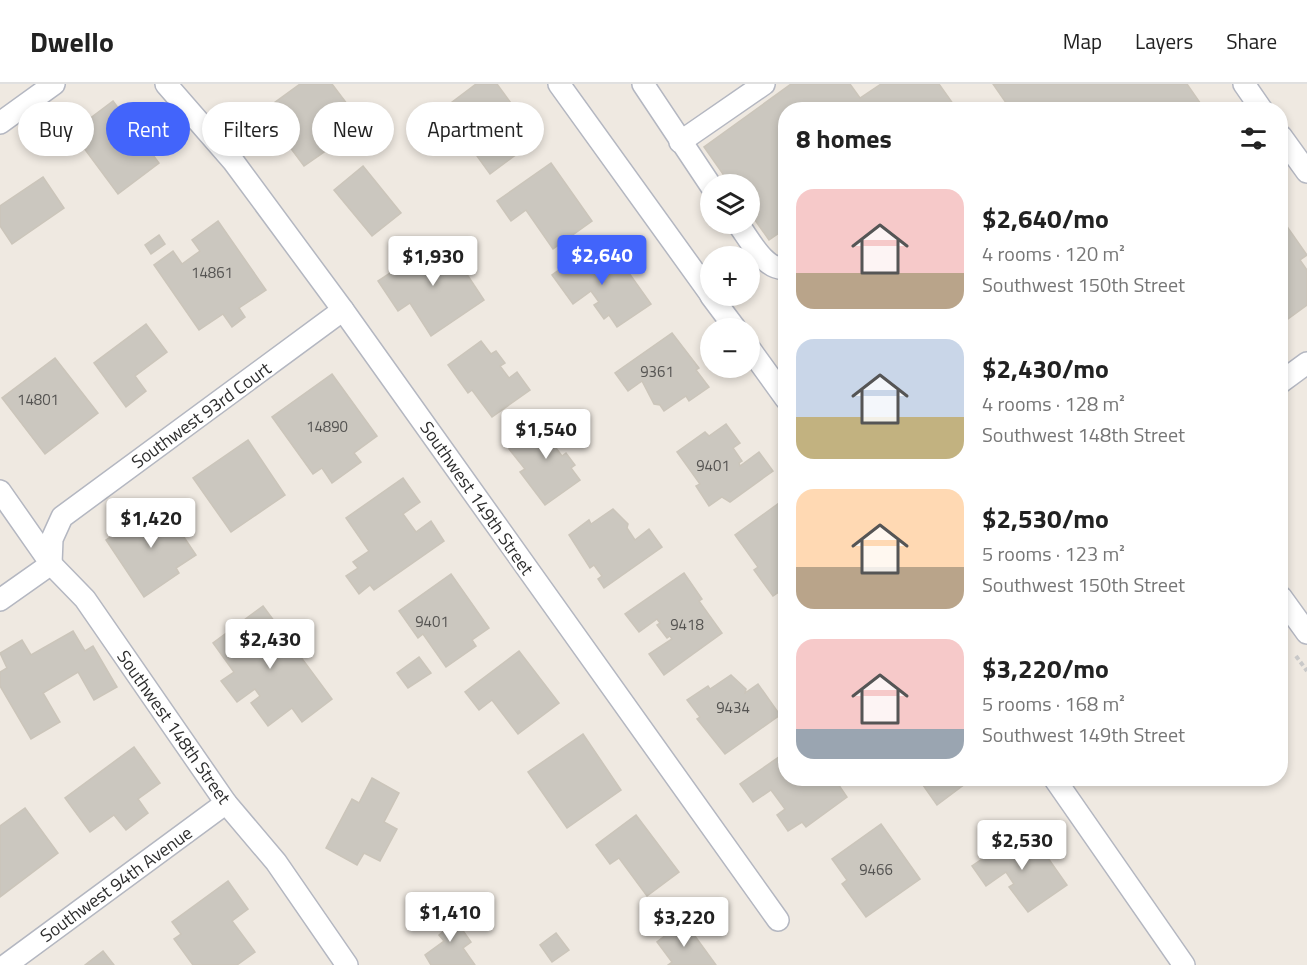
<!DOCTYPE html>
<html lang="en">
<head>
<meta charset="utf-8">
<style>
  body { margin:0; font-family:"Titillium Web",sans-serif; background:#f2f2f2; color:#222; height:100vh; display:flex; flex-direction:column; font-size:22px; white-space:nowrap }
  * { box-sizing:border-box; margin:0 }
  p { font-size:20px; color:#767676 }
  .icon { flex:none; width:33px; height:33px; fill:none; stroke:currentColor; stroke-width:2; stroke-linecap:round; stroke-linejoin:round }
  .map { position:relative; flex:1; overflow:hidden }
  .panel { position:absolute; left:778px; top:18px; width:510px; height:684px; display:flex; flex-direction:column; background:#fff; border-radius:24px; box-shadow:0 3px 9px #0003 }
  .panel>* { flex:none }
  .guide { position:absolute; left:18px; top:18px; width:570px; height:54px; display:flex; gap:12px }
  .buttons { position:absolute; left:700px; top:90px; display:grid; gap:12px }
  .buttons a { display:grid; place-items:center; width:60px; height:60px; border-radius:50%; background:#fff; box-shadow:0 3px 9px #0003; font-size:30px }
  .price { position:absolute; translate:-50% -51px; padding:0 14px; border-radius:6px; background:#fff; color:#222; font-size:20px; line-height:39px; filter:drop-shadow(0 2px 3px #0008) }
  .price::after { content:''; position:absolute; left:50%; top:36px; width:18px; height:14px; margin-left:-9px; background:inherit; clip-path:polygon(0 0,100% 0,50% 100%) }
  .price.on { background:#4264fb; color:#fff }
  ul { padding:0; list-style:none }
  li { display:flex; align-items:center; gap:18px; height:150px; padding:0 18px }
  li span { display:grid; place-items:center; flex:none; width:168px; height:120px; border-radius:18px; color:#555 }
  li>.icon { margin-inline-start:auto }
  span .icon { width:72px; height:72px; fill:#fffc; stroke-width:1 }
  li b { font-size:26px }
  h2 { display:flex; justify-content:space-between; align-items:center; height:72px; padding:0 18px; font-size:26px }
  .pill { padding:0 21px; border-radius:27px; background:#fff; box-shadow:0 3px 9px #0003; font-size:21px; line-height:54px }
  .pill.on { background:#4264fb; color:#fff }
  header { display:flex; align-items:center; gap:36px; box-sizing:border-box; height:84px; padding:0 30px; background:#fff; border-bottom:2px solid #e0e0e0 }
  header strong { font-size:28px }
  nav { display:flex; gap:33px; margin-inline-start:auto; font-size:21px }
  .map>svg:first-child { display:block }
</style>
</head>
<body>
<header>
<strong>Dwello</strong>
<nav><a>Map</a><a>Layers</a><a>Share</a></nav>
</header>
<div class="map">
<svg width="1307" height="881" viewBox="0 0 1307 881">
  <rect width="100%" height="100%" fill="#efe9e1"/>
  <g fill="#cbc7bf" stroke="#cbc5ba" stroke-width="1.5">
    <polygon points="300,0 332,0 363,41 304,82 263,27"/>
    <polygon points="476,0 497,0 537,55 490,90 443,25"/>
    <polygon points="791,0 850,0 860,14 881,0 939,0 956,24 786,26 786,144 769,156 750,129 750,100 730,100 704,63"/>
    <polygon points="993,0 1187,0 1205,26 1011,26"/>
    <polygon points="113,17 159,79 118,110 72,48"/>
    <polygon points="551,79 592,137 553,165 526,126 511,137 497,117"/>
    <polygon points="363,82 401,129 372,152 334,106"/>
    <polygon points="43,93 64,124 12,160 0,142 0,122"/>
    <polygon points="1281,134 1307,171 1300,176 1307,186 1307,221 1281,240"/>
    <polygon points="218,137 266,206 239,224 245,233 232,243 223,230 199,246 154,181 173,167 182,180 200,167 192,156"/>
    <polygon points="159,151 165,160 151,170 145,161"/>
    <polygon points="443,154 484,216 431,252 410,219 398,227 378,197"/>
    <polygon points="595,160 604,172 607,170 618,186 624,182 651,220 617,243 609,231 604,235 594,221 599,218 591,207 573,220 552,191"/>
    <polygon points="146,240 167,268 135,292 146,307 126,323 94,279"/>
    <polygon points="672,249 699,284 696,286 709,303 689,317 686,312 664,327 660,321 654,320 642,297 628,307 615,289"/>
    <polygon points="481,257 491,270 496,267 505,279 500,282 509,294 517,288 530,306 492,333 472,306 468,309 448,281"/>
    <polygon points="55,274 98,329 45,370 2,314"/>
    <polygon points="332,290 377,352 354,369 361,378 332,399 322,384 313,390 272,333"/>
    <polygon points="561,328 573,345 553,360 562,372 566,369 575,381 571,384 580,396 545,421 520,388 525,385 509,365"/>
    <polygon points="726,340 740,359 733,364 742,377 739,379 740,382 759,368 773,387 730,418 722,413 709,422 696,402 700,400 677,368 705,348 709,352"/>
    <polygon points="248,356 285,411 231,448 193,394"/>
    <polygon points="403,394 420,418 403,430 416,448 431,437 444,457 374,506 370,501 359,510 346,492 358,484 353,478 369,467 346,434"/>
    <polygon points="786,414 786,503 773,512 754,486 758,483 735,451"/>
    <polygon points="161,419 196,471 176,484 179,489 144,513 106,456"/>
    <polygon points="613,425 628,440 627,444 635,456 649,445 662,463 604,504 598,495 602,492 594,481 590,484 569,451 589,436 591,440"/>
    <polygon points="684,489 702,515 699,517 722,549 664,591 649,570 672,555 670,552 667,554 657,541 660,539 657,535 639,548 625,530"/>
    <polygon points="451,490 489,544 472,556 476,562 446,583 423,550 418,554 399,527"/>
    <polygon points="263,522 332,615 302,638 292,624 268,642 251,619 260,612 255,605 237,618 221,597 234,588 213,559"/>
    <polygon points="73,547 85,567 93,562 117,603 94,616 78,588 43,609 60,638 31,655 0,602 0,588 7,584 0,569 22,556 31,571"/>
    <polygon points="519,567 559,619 518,650 492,616 479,626 465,608"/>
    <polygon points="419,573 431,589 408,604 397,589"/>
    <polygon points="731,591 746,605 745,609 758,600 780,631 725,670 697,635 700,633 687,616 708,602 710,605"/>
    <polygon points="583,650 621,706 567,744 528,688"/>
    <polygon points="134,663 160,699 138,715 148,729 126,746 114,731 90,748 65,714"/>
    <polygon points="786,668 786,694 834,694 847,713 806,743 802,738 788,747 777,731 785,725 771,706 753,718 740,700"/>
    <polygon points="372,694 399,709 384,738 397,745 380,777 364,769 357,781 326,764 352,715 359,719"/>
    <polygon points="918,694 973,694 937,721"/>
    <polygon points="25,724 58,769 0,813 0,742"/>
    <polygon points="636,731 679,788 647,812 619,774 610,780 596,761"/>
    <polygon points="881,740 920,795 866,833 842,800 847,796 832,775"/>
    <polygon points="1023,747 1040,770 1043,767 1067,801 1028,828 1009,803 1014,800 1006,788 986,802 972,782"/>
    <polygon points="228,797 248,825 232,837 255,868 237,881 193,881 174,855 181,850 172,838"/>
    <polygon points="445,821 471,858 463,864 475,881 431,881 425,871 444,857 439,851 445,846 433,830"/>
    <polygon points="684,837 716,881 668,881 672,878 657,858"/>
    <polygon points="556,849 569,866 552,878 540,861"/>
    <polygon points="103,867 114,881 85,881"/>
  </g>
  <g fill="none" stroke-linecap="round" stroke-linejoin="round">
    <defs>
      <g id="minor">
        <polyline points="166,0 233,77 343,226 778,836"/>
        <polyline points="559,0 711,211"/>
        <polyline points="643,0 711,102"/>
        <polyline points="1244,0 1262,26"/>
        <polyline points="0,39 54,0"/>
        <polyline points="1281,52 1307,88"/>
        <polyline points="680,58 764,0"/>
        <path d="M738,140c11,14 27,48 48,44"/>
        <polyline points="711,212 735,244"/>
        <polyline points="750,265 786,315"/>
        <polyline points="1281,298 1307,279"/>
        <polyline points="0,407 51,480 85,515 226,719 276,778 347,881"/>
        <polyline points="51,480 52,455 62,433 343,226"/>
        <polyline points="1281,513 1307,549"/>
        <polyline points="0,516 51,480"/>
        <polyline points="1054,694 1184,881"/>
        <polyline points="6,881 226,719"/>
      </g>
    </defs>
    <use href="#minor" stroke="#b4b7c1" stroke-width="24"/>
    <polyline stroke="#c9c9c9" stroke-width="4" stroke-dasharray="4.5 3" stroke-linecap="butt" points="1296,572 1307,587"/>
    <use href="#minor" stroke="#fff" stroke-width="21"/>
  </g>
  <g text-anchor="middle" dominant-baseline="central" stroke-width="6" stroke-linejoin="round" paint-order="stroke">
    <g font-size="15" fill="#555452">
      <text x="212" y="188">14861</text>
      <text x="657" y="287">9361</text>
      <text x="38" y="315">14801</text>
      <text x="327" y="342">14890</text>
      <text x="713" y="381">9401</text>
      <text x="432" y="537">9401</text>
      <text x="687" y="540">9418</text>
      <text x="733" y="623">9434</text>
      <text x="876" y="785">9466</text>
    </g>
    <g font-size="18" fill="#2e2e2e" stroke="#fff">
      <text transform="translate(201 331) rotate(-36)">Southwest 93rd Court</text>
      <text transform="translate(477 414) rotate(55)">Southwest 149th Street</text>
      <text transform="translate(174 643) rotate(55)">Southwest 148th Street</text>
      <text transform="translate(116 800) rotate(-36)">Southwest 94th Avenue</text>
    </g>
  </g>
</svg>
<div class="buttons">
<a><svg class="icon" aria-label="layers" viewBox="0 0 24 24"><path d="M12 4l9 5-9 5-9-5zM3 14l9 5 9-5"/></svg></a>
<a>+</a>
<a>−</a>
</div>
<b class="price on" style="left:602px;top:202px">$2,640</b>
<b class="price" style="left:433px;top:203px">$1,930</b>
<b class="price" style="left:546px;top:376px">$1,540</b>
<b class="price" style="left:151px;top:465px">$1,420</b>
<b class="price" style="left:270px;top:586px">$2,430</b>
<b class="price" style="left:1022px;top:787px">$2,530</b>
<b class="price" style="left:450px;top:859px">$1,410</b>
<b class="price" style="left:684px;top:864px">$3,220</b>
<div class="guide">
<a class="pill">Buy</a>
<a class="pill on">Rent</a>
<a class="pill">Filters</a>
<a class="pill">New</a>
<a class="pill">Apartment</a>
</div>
<section class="panel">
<h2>8 homes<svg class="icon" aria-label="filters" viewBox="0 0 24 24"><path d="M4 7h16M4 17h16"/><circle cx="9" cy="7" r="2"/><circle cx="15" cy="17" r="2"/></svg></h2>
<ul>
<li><span style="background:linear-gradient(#f6c9c9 70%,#b9a48a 0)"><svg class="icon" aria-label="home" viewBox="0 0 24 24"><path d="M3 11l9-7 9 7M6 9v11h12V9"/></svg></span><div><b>$2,640/mo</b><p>4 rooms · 120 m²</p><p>Southwest 150th Street</p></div></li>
<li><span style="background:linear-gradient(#c9d6e8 65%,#c2b280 0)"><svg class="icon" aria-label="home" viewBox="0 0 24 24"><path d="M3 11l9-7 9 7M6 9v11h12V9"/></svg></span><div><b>$2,430/mo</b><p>4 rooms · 128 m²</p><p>Southwest 148th Street</p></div></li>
<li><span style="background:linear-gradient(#ffd9b3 65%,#b9a48a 0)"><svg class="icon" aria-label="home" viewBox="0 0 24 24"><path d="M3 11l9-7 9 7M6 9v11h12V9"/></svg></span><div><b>$2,530/mo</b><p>5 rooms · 123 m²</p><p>Southwest 150th Street</p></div></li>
<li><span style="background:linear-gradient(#f6c9c9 75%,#9aa5b1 0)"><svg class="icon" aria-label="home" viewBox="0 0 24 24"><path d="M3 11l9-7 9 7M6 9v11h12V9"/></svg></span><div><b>$3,220/mo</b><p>5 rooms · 168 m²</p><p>Southwest 149th Street</p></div></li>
</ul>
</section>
</div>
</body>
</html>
